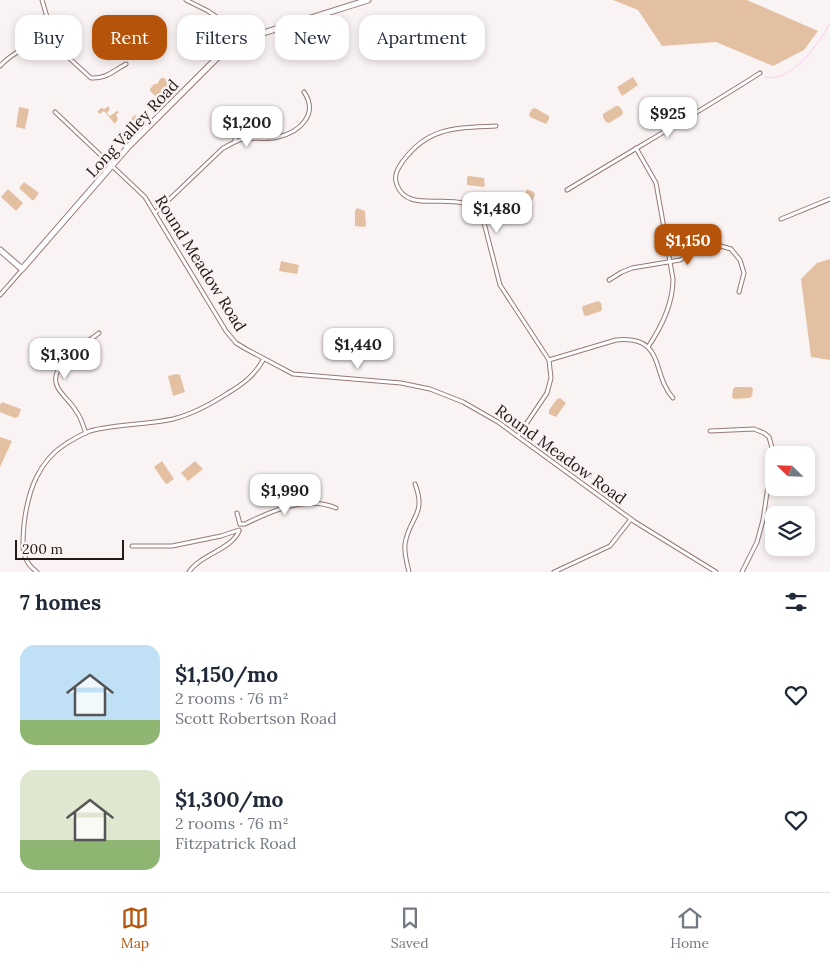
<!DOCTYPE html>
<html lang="en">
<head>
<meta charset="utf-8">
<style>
  body { margin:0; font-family:Lora,serif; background:#f6f6f7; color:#1f2937; height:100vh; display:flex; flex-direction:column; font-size:19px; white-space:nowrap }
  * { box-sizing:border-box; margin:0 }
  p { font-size:16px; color:#747a83 }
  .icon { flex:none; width:28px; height:28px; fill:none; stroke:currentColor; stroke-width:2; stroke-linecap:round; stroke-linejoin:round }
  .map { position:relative; height:572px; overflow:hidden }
  .side { display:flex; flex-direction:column; background:#fff; flex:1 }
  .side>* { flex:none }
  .hud { position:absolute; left:15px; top:15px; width:500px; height:45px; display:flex; gap:10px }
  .needle { width:32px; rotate:293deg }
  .fabs { position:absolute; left:765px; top:446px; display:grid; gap:10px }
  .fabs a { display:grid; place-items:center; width:50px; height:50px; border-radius:10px; background:#fff; box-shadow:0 2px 8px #0003; font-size:25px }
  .scale { position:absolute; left:15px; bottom:12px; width:109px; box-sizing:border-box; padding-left:5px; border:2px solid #241818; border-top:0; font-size:14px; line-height:18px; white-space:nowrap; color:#241818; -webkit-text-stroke:4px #faf3f3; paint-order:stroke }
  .price { position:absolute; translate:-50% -42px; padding:0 11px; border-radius:10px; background:#fff; color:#222; font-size:16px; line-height:32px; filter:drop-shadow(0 1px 2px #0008) }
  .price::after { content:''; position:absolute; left:50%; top:30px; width:15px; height:11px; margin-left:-8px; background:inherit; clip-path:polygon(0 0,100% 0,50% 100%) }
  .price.selected { background:#b45309; color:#fff }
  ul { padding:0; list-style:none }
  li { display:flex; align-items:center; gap:15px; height:125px; padding:0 20px }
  li span { display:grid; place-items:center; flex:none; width:140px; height:100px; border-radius:15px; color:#555 }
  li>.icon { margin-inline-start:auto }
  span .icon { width:60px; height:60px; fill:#fffc; stroke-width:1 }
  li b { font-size:21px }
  h2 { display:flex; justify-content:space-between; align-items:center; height:60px; padding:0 20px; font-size:21px }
  .pill { padding:0 18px; border-radius:15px; background:#fff; box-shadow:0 2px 8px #0003; font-size:18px; line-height:45px }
  .pill.selected { background:#b45309; color:#fff }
  .dock { display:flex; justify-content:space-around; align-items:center; height:70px; border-top:1px solid #e0e1e3; background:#fff; font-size:14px; color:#747a83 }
  .dock a { display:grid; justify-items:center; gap:2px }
  .dock .selected { color:#b45309 }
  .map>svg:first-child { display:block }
</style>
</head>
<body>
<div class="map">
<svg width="830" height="572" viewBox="0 0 830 572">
  <rect width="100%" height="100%" fill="#faf3f3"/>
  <g fill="#e4c0a3">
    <polygon points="613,0 747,0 818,31 804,50 773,66 716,42 662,46 638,10"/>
    <polygon points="633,77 638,85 622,96 617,87"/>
    <polygon points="161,78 164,78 176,89 176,92 164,103 162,103 150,91 150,89 154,84 157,84"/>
    <polygon points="108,106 110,109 107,113 110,116 117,111 119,112 116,115 118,119 115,124 105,112 103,111 100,114 97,112 101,108 105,109"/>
    <polygon points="616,106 619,106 623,112 622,115 609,123 606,122 603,117 603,114"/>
    <polygon points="19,107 29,109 25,129 16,127"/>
    <polygon points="535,108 549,116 549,119 546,124 530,117 529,114 532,109"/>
    <polygon points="135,115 144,123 135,132 131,128 130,124 133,122 131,119"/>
    <polygon points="469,176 484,178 485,186 483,187 467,185 467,177"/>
    <polygon points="24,182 39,193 34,200 32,200 19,188"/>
    <polygon points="8,189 23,203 16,211 1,197"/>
    <polygon points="527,189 534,192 535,195 528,209 525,210 519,208 519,206"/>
    <polygon points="357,208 365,211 366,226 364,227 355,226 355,211"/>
    <polygon points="830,259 830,360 811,357 801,279 817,263"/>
    <polygon points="281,261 299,265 297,274 279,271"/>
    <polygon points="598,301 601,303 602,309 601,311 586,316 584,315 582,308 583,306"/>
    <polygon points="176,374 180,375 185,392 173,396 168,376"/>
    <polygon points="735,387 751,387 753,389 752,396 750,398 734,399 732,397 733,389"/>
    <polygon points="560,398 566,403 556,417 549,414 549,410 557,399"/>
    <polygon points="2,402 21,409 18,417 15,418 0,412 0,405"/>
    <polygon points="0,437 12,441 0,467"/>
    <polygon points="162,461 174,479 167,484 165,483 154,467"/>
    <polygon points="195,461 203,469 188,481 181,473"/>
  </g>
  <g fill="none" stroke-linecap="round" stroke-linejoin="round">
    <path stroke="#fdcced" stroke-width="1" d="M765,77c27,6 54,-34 65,-54"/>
    <defs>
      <g id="street">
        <polyline points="186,0 208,11 247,38"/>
        <path d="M48,39l43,39c15,1 22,-7 35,-14"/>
        <path d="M0,66c13,-14 30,-21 48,-27l2,-12 -8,-27"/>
        <polyline points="55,112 145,197 226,331 236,343 246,349 293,374 401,383 430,389 463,402 498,422 635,522 716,572"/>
        <path d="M496,126c-39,2 -67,0 -93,35 -5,7 -10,15 -6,24 12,34 69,-2 86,34l17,66 49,75 2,18 -4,15 -29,43"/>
        <polyline points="235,141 238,112"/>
        <path d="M636,148l20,35 17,96c0,25 -11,47 -25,68"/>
        <path d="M567,190c64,-39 129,-76 193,-117"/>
        <path d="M155,213l67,-64c7,-4 13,-8 21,-10 12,-2 24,1 35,-2 22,-5 41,-23 26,-45"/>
        <polyline points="781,219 830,199"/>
        <polyline points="609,280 622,272 632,268 680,260 701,248 714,244 731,249 740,260 744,273 739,292"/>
        <polyline points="0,295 22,270"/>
        <path d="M549,360l67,-20c50,-5 35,34 57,58"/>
        <polyline points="710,431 754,429 764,433 769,437 773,451 763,520 757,542 742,572"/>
        <path d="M86,433c-3,-7 -5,-16 -10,-22 -5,-9 -15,-16 -19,-25 -9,-21 28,-42 42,-53"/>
        <polyline points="237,513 240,524"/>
        <path d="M240,524h5c26,-13 62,-29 91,-16"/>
        <polyline points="132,546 172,546 221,536 239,530"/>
        <path d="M37,572c-18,-13 -14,-29 -13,-48 4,-33 14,-63 43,-81 7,-4 15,-9 23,-12 27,-7 56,-6 83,-12 20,-5 38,-15 55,-26 15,-9 27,-18 35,-33"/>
        <path d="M189,572c12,-18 42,-22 50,-41"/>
        <path d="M409,572c-2,-9 -5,-18 -4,-28 4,-27 22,-29 10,-60"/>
        <polyline points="554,572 610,546 631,519"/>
      </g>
      <polyline id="secondary" points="0,250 22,269 128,147 224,51 236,43 247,38 368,0"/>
    </defs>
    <use href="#street" stroke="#977878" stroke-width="5"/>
    <use href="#secondary" stroke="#977878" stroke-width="7"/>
    <use href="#street" stroke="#fff" stroke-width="3"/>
    <use href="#secondary" stroke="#fff" stroke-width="5"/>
  </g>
  <g text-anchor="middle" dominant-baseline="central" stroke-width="5" stroke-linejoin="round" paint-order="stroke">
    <g font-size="16" fill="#241818" stroke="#faf3f3">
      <text transform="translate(132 128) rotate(-47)">Long Valley Road</text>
      <text transform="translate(201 263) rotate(58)">Round Meadow Road</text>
      <text transform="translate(561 454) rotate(36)">Round Meadow Road</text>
    </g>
  </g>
</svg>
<div class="fabs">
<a><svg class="needle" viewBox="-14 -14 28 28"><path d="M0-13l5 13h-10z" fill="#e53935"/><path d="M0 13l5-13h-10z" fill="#747a83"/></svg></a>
<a><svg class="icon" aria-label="layers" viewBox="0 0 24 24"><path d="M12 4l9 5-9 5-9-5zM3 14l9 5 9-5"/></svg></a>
</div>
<div class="scale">200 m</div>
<b class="price" style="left:668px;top:139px">$925</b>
<b class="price" style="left:247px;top:148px">$1,200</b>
<b class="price" style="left:497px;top:234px">$1,480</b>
<b class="price selected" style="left:688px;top:266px">$1,150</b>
<b class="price" style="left:358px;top:370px">$1,440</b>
<b class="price" style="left:65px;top:380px">$1,300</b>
<b class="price" style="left:285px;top:516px">$1,990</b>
<div class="hud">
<a class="pill">Buy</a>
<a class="pill selected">Rent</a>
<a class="pill">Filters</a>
<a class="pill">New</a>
<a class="pill">Apartment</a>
</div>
</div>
<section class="side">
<h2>7 homes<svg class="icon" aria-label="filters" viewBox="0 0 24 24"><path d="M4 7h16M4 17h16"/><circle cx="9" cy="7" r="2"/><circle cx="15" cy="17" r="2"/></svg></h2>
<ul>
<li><span style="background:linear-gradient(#bfe0f5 75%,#8fb573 0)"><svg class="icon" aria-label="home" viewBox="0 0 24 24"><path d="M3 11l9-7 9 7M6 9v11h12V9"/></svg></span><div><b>$1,150/mo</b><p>2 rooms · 76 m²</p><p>Scott Robertson Road</p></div><svg class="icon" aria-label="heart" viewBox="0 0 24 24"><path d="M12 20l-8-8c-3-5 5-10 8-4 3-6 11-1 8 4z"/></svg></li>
<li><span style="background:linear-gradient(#dfe7d0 70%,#8fb573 0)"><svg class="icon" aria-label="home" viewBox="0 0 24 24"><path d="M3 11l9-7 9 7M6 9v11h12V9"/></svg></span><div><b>$1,300/mo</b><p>2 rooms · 76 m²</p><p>Fitzpatrick Road</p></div><svg class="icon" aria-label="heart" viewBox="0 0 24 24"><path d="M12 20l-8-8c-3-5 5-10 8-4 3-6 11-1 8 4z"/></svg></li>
</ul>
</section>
<nav class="dock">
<a class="selected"><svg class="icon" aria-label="map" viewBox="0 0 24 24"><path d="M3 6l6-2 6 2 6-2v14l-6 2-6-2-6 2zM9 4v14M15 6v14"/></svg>Map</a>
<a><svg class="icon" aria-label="saved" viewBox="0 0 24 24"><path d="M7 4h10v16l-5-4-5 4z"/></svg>Saved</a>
<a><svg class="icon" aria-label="home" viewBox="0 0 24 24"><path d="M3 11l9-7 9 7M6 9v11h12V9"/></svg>Home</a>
</nav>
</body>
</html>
